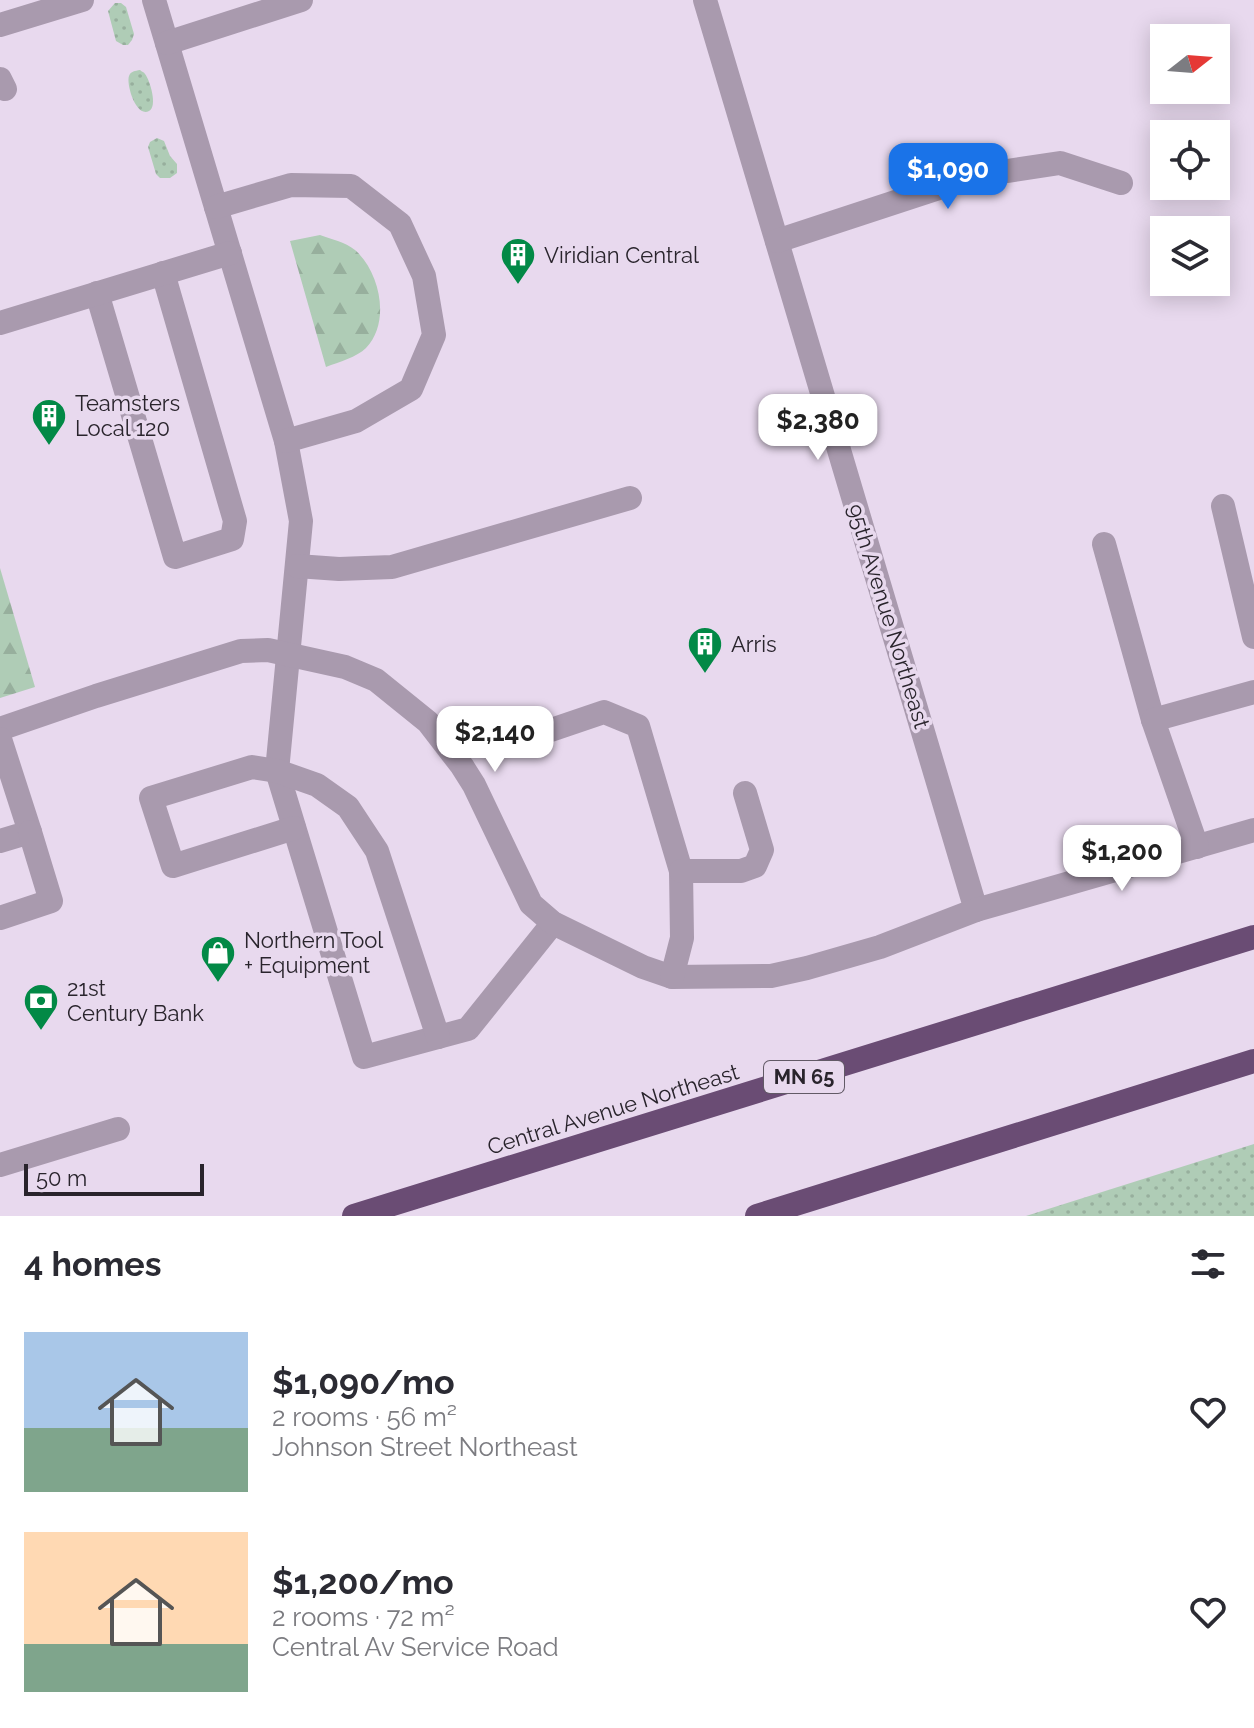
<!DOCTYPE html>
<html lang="en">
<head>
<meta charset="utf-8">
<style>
  body { margin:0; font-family:Raleway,sans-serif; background:#f7f7f7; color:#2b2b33; height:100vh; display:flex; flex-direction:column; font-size:30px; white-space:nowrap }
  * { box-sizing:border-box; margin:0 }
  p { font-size:26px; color:#7c7c81 }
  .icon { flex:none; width:44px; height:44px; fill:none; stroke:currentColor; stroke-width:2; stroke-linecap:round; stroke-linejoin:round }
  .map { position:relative; height:1216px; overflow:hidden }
  .sheet { display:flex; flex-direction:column; background:#fff; flex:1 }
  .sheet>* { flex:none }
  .needle { width:52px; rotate:73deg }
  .controls { position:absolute; left:1150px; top:24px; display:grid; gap:16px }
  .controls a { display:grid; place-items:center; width:80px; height:80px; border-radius:0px; background:#fff; box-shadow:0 4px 20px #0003; font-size:40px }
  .scale { position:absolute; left:24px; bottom:20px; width:180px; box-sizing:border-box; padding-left:8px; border:4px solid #29242c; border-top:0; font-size:22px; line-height:28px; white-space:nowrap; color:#29242c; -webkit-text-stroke:6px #e8d9ee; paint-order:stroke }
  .price { position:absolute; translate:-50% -68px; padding:0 18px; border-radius:16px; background:#fff; color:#222; font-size:26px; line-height:52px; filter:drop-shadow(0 2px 4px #0008) }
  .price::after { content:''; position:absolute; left:50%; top:48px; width:24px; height:18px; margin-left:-12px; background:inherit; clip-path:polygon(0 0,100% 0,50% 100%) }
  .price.selected { background:#1a73e8; color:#fff }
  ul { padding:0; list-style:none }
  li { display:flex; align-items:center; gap:24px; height:200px; padding:0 24px }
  li span { display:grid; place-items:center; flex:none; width:224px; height:160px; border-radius:0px; color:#555 }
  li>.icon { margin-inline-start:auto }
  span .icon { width:96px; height:96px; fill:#fffc; stroke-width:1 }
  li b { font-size:34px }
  h2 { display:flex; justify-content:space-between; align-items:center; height:96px; padding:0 24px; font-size:34px }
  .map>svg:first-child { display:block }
</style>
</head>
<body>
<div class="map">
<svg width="1254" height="1216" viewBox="0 0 1254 1216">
  <defs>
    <pattern id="grass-dots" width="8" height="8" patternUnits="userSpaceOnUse" patternTransform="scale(2)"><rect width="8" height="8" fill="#afccb6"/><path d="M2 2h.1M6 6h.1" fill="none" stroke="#97af9d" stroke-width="1.8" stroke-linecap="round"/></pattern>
    <pattern id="forest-firs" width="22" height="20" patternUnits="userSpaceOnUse" patternTransform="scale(2)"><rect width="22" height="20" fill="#afccb6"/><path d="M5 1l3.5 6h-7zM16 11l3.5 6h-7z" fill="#97af9d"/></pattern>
  </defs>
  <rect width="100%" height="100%" fill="#e8d9ee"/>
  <g fill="url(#grass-dots)">
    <polygon points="115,3 121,3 126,7 134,34 132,40 128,45 123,45 116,41 108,11"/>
    <path d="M140,70c2,2 4,2 5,4 5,6 13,33 4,37 -13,7 -23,-27 -20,-35 2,-5 6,-5 11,-6z"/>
    <polygon points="157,138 164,141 170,156 177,164 177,173 170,178 160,178 156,174 148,147 150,142"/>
    <polygon points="1254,1144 1254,1216 1026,1216"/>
  </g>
  <g fill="url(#forest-firs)">
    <path d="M320,235c11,4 25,7 35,15 25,22 36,72 11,98 -9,9 -27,14 -40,19l-36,-126z"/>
    <polygon points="0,568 35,687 0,698"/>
  </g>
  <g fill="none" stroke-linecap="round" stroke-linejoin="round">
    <g stroke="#a99aae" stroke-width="24">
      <polyline points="154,0 286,441 301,521 277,771 364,1057 468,1029 553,923"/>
      <polyline points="705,0 976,910"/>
      <polyline points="0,25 82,0"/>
      <polyline points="167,43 301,0"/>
      <polyline points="0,79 5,89"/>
      <polyline points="216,207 291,185 351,186 400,224 424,276 434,335 411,389 356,421 286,441"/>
      <polyline points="777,241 975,176 1060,163 1121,183"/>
      <polyline points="97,293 175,557 232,539 235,521 163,273"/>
      <polyline points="0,323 230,253"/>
      <polyline points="1223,506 1254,637"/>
      <polyline points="1104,544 1153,720"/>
      <polyline points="297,566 339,569 392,567 630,498"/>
      <polyline points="0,729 96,696 241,651 268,650 345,667 376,680 428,722 462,766 474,785 531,904 553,923 643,967 672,977 771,976 807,968 880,947 976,910 1254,830"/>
      <polyline points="551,730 604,712 638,726 681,871 682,938 672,977"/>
      <polyline points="0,739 30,832 0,841"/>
      <polyline points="294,828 173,866 151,798 252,767 277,771 317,785 348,807 377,851 438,1037"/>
      <polyline points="1197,847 1153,720 1254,692"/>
      <polyline points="681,871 741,871 755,866 762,850 745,793"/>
      <polyline points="0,918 51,901 30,832"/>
      <polyline points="0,1165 118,1129"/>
    </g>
    <g stroke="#6a4c74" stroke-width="24">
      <polyline points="354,1216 1254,937"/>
      <polyline points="757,1216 1254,1061"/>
    </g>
  </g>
  <defs>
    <symbol id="building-pin" viewBox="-11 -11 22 30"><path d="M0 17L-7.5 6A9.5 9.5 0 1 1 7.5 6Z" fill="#028946" stroke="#e8d9ee"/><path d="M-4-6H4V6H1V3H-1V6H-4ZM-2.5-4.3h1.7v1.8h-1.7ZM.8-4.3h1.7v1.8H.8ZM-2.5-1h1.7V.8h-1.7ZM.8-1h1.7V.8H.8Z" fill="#fff"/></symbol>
    <symbol id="shop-pin" viewBox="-11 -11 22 30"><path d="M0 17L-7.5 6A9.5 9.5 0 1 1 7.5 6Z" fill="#028946" stroke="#e8d9ee"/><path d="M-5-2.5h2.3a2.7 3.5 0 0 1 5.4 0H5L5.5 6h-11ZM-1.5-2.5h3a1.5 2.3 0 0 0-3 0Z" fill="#fff"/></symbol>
    <symbol id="bank-pin" viewBox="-11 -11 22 30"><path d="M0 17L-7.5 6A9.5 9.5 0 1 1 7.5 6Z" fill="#028946" stroke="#e8d9ee"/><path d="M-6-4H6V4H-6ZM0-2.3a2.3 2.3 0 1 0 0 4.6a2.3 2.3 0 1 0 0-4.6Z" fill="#fff"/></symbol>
  </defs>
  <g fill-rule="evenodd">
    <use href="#building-pin" x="498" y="235" width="40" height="54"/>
    <use href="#building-pin" x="29" y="396" width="40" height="54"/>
    <use href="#building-pin" x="685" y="624" width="40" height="54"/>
    <use href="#shop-pin" x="198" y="933" width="40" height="54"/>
    <use href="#bank-pin" x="21" y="981" width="40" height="54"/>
  </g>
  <g text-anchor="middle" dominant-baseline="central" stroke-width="7" stroke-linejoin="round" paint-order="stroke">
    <rect fill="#e8d9ee" stroke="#625a66" stroke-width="2" x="764" y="1061" width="80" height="32" rx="6"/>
    <g font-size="20" font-weight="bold" fill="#29242c">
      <text x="804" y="1077">MN 65</text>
    </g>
    <g font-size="22" fill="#29242c" stroke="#e8d9ee" text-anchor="start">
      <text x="544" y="255">Viridian Central</text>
      <text x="75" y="403">Teamsters<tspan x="75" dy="25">Local 120</tspan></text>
      <text x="731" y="644">Arris</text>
      <text x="244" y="940">Northern Tool<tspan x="244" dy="25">+ Equipment</tspan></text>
      <text x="67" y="988">21st<tspan x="67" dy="25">Century Bank</tspan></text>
    </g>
    <g font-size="22" fill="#29242c" stroke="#e8d9ee">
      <text transform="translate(889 616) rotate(73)">95th Avenue Northeast</text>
      <text transform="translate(613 1109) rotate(-17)">Central Avenue Northeast</text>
    </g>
  </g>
</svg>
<div class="controls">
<a><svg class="needle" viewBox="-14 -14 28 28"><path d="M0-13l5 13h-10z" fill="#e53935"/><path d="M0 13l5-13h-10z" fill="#7c7c81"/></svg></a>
<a><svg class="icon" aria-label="locate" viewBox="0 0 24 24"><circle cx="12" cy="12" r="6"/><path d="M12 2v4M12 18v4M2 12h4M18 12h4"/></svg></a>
<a><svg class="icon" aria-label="layers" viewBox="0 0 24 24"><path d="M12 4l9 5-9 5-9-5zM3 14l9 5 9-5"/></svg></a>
</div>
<div class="scale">50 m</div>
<b class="price selected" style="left:948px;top:211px">$1,090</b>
<b class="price" style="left:818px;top:462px">$2,380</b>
<b class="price" style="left:495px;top:774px">$2,140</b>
<b class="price" style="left:1122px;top:893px">$1,200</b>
</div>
<section class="sheet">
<h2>4 homes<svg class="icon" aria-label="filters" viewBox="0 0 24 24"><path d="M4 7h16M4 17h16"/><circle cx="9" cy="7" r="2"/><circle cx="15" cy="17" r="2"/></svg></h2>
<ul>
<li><span style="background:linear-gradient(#a9c7e8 60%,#7fa58c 0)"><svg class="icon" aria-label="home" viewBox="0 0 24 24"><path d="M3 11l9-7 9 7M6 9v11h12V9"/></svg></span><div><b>$1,090/mo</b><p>2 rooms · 56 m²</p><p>Johnson Street Northeast</p></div><svg class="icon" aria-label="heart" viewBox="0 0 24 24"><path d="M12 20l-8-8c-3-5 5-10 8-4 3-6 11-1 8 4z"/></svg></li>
<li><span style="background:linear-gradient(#ffd9b3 70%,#7fa58c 0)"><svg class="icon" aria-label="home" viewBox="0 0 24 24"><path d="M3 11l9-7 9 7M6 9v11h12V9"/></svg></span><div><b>$1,200/mo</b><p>2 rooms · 72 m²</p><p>Central Av Service Road</p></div><svg class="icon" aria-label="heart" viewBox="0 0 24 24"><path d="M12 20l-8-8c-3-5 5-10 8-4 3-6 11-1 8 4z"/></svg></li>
</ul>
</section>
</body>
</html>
